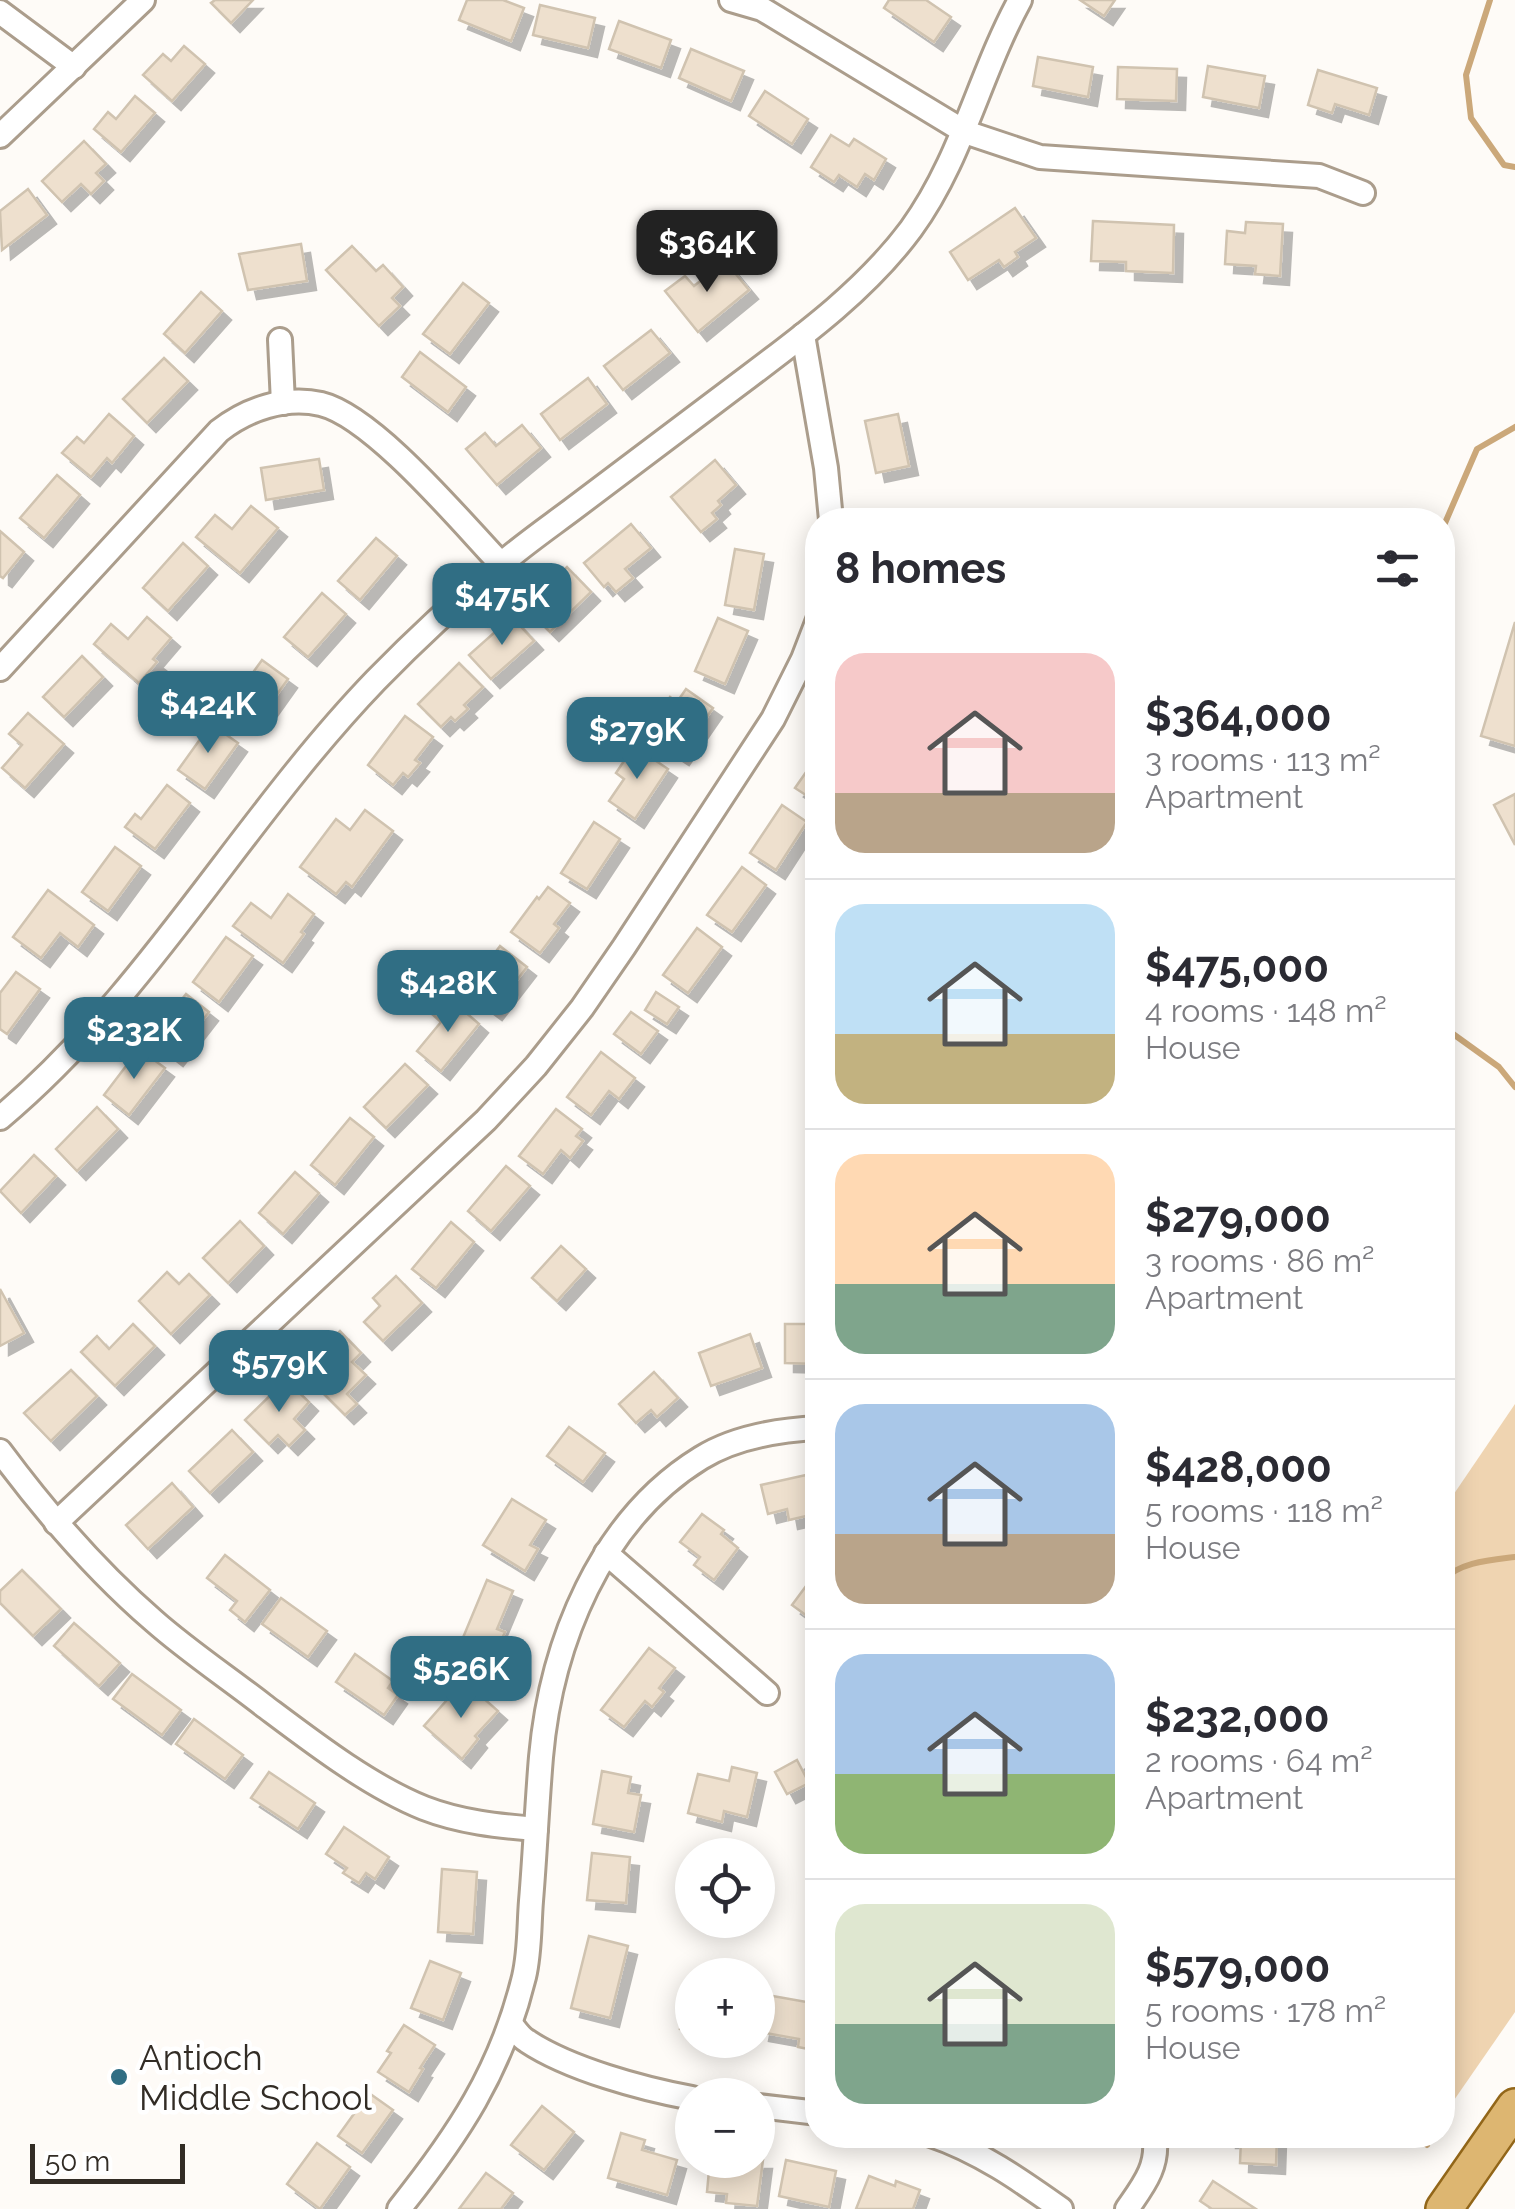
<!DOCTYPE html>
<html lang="en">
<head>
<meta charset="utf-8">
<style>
  body { margin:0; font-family:Raleway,sans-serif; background:#f7f7f7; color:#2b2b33; height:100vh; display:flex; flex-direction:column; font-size:38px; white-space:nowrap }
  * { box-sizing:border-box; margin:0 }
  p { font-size:32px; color:#7c7c81 }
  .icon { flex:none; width:55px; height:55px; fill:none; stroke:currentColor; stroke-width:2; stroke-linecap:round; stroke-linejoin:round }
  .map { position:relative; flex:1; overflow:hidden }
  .side { position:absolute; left:805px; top:508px; width:650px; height:1640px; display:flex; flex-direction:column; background:#fff; border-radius:40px; box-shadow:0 5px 25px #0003 }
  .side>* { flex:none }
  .controls { position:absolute; left:675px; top:1838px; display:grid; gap:20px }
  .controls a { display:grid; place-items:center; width:100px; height:100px; border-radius:50%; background:#fff; box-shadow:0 5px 25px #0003; font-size:50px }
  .scale { position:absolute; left:30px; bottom:25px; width:155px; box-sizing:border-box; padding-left:10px; border:5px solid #322c25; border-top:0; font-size:28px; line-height:35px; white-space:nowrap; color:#322c25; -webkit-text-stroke:8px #fff; paint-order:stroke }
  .price { position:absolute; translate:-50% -85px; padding:0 22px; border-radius:20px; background:#306e84; color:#fff; font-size:32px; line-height:65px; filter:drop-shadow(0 2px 5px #0008) }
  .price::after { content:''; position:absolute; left:50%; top:60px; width:30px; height:22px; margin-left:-15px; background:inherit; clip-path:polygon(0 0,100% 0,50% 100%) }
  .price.active { background:#222; color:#fff }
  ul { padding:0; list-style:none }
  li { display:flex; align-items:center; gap:30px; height:250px; padding:0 30px }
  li+li { border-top:2px solid #e1e1e2 }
  li span { display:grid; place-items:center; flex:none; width:280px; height:200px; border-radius:30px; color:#555 }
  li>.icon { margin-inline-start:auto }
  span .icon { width:120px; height:120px; fill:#fffc; stroke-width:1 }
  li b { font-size:42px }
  h2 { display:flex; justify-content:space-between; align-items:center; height:120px; padding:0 30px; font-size:42px }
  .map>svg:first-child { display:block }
</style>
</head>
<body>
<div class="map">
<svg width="1515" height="2209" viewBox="0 0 1515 2209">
  <defs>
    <filter id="shadow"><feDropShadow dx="9" dy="9" stdDeviation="0" flood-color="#0004"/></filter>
  </defs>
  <rect width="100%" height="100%" fill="#fefbf7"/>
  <polygon fill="#efd4b1" points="1515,1404 1515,2012 1443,2116 1443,1510"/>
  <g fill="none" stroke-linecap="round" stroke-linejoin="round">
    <g stroke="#cba87a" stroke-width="6">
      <polyline points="1490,0 1466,75 1471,118 1504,165 1515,167"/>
      <polyline points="1442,530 1477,449 1515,427"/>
      <polyline points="1442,1026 1499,1067 1515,1087"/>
      <path d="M1442,1581c17,-19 49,-21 73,-24"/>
      <polyline points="1417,2135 1427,2145"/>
    </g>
  </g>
  <g fill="#eee0ce" stroke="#d0c3b0" stroke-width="2.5" filter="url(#shadow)">
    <polygon points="215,0 253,0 231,23 211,3"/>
    <polygon points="467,0 503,0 524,8 511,41 459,20"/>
    <polygon points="889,0 926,0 951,17 934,42 884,8"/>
    <polygon points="1080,0 1115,0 1104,16"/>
    <polygon points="540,5 595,18 588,48 533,35"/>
    <polygon points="619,21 671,40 661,68 609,49"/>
    <polygon points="184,46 205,64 172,101 143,75 163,54 171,61"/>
    <polygon points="691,49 744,71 731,101 679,78"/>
    <polygon points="1038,57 1093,67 1088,97 1033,86"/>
    <polygon points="1208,66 1265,76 1259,108 1203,97"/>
    <polygon points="1118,67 1177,69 1176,101 1117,99"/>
    <polygon points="1318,70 1377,88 1369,115 1335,104 1332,113 1308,105"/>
    <polygon points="765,91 808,119 792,144 749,116"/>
    <polygon points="135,96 155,113 121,152 94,129 108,112 116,119"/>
    <polygon points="831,135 849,146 854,139 886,159 874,180 865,174 857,187 839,175 834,182 811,167"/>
    <polygon points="84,141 106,164 96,173 104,181 91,194 81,184 62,202 42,181"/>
    <polygon points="28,189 47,215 2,250 0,211"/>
    <polygon points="1015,208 1036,238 1015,252 1018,257 1004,267 999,260 968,280 950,252"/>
    <polygon points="1093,221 1174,225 1173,273 1126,271 1126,262 1091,261"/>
    <polygon points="1246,222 1283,224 1280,276 1255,274 1256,266 1225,264 1227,231 1245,233"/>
    <polygon points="301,244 307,281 248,290 239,254"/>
    <polygon points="352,246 376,271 383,265 403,287 392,298 400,306 379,326 326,270"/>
    <polygon points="725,261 749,290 698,332 665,291 685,276 694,286"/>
    <polygon points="463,283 489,303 450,354 423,334"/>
    <polygon points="201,292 222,311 185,353 164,334"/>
    <polygon points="651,330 670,353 623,390 604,366"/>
    <polygon points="420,352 466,387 448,412 402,377"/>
    <polygon points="164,358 188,381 147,423 123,399"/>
    <polygon points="588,378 607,404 560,440 541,414"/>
    <polygon points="109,414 134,436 112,463 107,458 91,477 62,453 77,437 84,443"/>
    <polygon points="898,414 909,466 876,473 865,421"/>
    <polygon points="522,425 541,448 497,485 466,449 485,433 496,446"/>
    <polygon points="319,459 324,490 266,500 261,468"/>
    <polygon points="715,460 736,485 718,501 721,505 712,513 717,519 701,532 671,497"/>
    <polygon points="57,475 80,495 44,538 20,518"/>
    <polygon points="251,506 278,528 240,573 196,537 215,515 232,529"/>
    <polygon points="631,524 651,548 625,569 633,578 616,592 608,583 604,587 584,563"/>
    <polygon points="0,531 24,552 3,578 0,576"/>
    <polygon points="376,538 397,556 360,600 338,581"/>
    <polygon points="183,543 208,566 168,611 143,588"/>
    <polygon points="735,549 764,554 754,610 725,605"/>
    <polygon points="567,567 591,592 550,632 525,607"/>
    <polygon points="322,593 346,614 308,657 284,637"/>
    <polygon points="147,617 171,638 153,659 157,662 139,683 94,644 111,624 128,639"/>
    <polygon points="512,617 534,641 491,679 469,655"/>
    <polygon points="718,618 748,631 725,684 695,671"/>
    <polygon points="1515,622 1515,746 1481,736"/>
    <polygon points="82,656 103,677 64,717 43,697"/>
    <polygon points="262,660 288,679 268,707 263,704 249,722 213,695 226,678 241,689"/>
    <polygon points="459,663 483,687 464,705 468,709 455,721 451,717 441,727 418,704"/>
    <polygon points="686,689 713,708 680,756 652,738 663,721 656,716 670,697 677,702"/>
    <polygon points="28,713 64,744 25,788 2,768 22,745 9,734"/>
    <polygon points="405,716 433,737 415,760 420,763 408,777 403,773 393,785 368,765"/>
    <polygon points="211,724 238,743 205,789 178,770"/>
    <polygon points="634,746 668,769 635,819 609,801 624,779 616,773"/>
    <polygon points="818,755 818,803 795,788"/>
    <polygon points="167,785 190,803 155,849 125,827 135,814 141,819"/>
    <polygon points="1515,794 1515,845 1494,805"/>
    <polygon points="782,805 807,822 776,870 750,853"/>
    <polygon points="365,810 393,831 352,887 346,882 336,894 300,867 336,819 350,830"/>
    <polygon points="594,822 620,839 587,889 561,873"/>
    <polygon points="115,847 141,866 108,911 82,892"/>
    <polygon points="742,867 766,885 732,932 707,915"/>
    <polygon points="548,887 570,903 554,924 559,928 540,953 511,932 537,897 539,899"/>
    <polygon points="48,890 94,925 78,947 60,933 41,958 13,937"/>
    <polygon points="288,894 314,914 301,932 304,934 283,963 233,926 251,903 271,918"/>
    <polygon points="697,928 722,947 688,993 663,975"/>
    <polygon points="226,937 253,956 219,1002 193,982"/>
    <polygon points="500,946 527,967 493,1011 466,991"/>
    <polygon points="16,972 40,989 7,1034 0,1029 0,993"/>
    <polygon points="656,992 679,1007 667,1024 645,1010"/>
    <polygon points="186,994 209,1012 174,1057 151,1039"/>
    <polygon points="442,1002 452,1010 456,1004 479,1024 441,1071 417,1051 441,1022 432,1014"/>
    <polygon points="631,1012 658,1031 641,1054 614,1034"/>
    <polygon points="139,1049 165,1068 129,1115 104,1095"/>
    <polygon points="601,1052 635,1078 619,1099 609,1091 591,1115 567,1097"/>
    <polygon points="405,1064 428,1085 386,1128 364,1107"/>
    <polygon points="97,1107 118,1129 77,1171 56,1149"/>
    <polygon points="556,1109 582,1129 576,1136 583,1141 570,1158 561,1150 543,1174 519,1156"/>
    <polygon points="350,1118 374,1137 335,1185 311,1165"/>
    <polygon points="34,1155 56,1176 21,1213 0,1191"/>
    <polygon points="506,1166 530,1186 491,1231 468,1211"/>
    <polygon points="295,1172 319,1193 283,1234 259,1213"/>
    <polygon points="240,1221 264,1246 228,1283 203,1258"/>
    <polygon points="451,1222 474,1242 436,1288 412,1269"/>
    <polygon points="561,1246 586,1269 557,1301 532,1278"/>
    <polygon points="167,1272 179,1284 189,1274 210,1295 171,1334 139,1301"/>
    <polygon points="396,1276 422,1303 383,1341 364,1322 380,1306 373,1298"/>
    <polygon points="0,1289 24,1333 0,1346"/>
    <polygon points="133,1324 155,1346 115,1386 81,1352 97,1336 109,1349"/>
    <polygon points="785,1324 818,1324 818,1364 785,1363"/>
    <polygon points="340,1331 361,1353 352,1362 366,1375 347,1394 357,1404 345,1415 300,1370"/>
    <polygon points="750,1334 762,1368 711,1386 699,1353"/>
    <polygon points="71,1370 97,1396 51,1441 24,1413"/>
    <polygon points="654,1372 678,1398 657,1417 651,1410 636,1423 619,1404"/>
    <polygon points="286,1380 309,1402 294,1419 305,1430 289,1446 278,1435 269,1444 245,1420"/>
    <polygon points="569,1427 605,1453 583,1482 547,1456"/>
    <polygon points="232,1430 253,1452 210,1493 189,1471"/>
    <polygon points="806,1475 815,1514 789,1520 787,1509 768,1514 761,1485"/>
    <polygon points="172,1483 193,1507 148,1549 126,1525"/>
    <polygon points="512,1499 546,1520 530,1545 538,1549 525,1571 483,1545"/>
    <polygon points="702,1514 724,1530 721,1534 738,1548 714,1580 694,1565 700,1557 680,1542"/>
    <polygon points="225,1555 270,1590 245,1622 230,1610 237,1601 207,1578"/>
    <polygon points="22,1570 61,1609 33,1636 0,1603 0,1591"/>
    <polygon points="812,1578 818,1582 818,1624 792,1605"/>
    <polygon points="487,1580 513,1591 497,1629 505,1632 495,1654 462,1640"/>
    <polygon points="281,1598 327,1631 308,1657 262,1624"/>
    <polygon points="74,1623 120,1663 99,1686 54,1646"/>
    <polygon points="649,1648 675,1668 659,1688 664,1692 652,1707 645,1701 624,1727 601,1710"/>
    <polygon points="355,1654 393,1681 388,1688 398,1695 384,1715 336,1682"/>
    <polygon points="132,1674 181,1710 162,1735 113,1699"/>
    <polygon points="473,1689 498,1711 475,1736 478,1739 462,1759 424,1726 454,1692 463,1700"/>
    <polygon points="194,1719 243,1755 225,1779 176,1744"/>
    <polygon points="797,1760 809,1783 787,1794 775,1772"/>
    <polygon points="732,1767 757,1773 747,1817 724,1811 722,1822 688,1813 698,1774 729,1781"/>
    <polygon points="602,1771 631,1777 628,1793 641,1795 634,1832 593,1824"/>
    <polygon points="269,1772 315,1803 298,1829 251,1798"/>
    <polygon points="344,1827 389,1857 375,1879 366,1873 359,1883 343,1873 347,1868 326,1854"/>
    <polygon points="592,1853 630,1857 626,1903 587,1900"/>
    <polygon points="442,1869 477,1872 473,1934 438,1932"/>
    <polygon points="589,1936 628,1946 610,2018 571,2008"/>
    <polygon points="430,1961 461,1973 443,2020 411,2008"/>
    <polygon points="686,1993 692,1994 692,2031 680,2029"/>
    <polygon points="767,1995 818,2004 818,2051 798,2047 799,2039 760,2032"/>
    <polygon points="404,2025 435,2045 420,2068 423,2069 409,2092 378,2072 391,2053 387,2051"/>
    <polygon points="369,2093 393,2110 362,2153 338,2136"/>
    <polygon points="542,2106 574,2132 544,2170 511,2145"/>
    <polygon points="621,2133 645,2140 642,2150 677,2160 667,2195 608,2178"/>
    <polygon points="1227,2135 1277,2135 1276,2165 1240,2163 1241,2139 1227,2139"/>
    <polygon points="317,2143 350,2167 320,2209 287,2184"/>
    <polygon points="710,2160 763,2160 757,2206 726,2203 727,2194 707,2192"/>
    <polygon points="786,2160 836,2171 829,2207 779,2196"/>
    <polygon points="486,2173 513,2193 501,2209 459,2209"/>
    <polygon points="869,2176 895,2186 896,2181 920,2190 913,2209 856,2209"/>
    <polygon points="1213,2181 1256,2209 1212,2209 1200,2201"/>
  </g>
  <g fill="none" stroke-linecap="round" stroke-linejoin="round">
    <defs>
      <g id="minor">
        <polyline points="731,0 762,9 965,132 1040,157 1319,176 1363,193"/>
        <polyline points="0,12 74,67"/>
        <polyline points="0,136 143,0"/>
        <polyline points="803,335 826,468 831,520"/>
        <polyline points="280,340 283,403"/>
        <path d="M0,669l219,-238c28,-22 66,-35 102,-27 53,13 140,118 180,160"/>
        <path d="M0,1118c149,-125 242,-299 376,-438 39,-40 81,-79 124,-115 23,-20 49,-38 73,-56 48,-36 95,-72 142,-107 68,-52 144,-103 196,-173 51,-70 68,-154 109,-229"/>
        <path d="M0,1451c46,62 96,120 154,170 34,30 73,56 109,84 48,36 106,81 161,103 36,14 74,18 112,21"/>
        <polyline points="56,1523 486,1120 536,1066 582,1008 624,947 773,719 803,659 818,620"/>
        <polyline points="606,1553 767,1693"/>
        <path d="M511,2024c5,6 9,13 16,17 42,28 116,48 165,57"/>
        <polyline points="758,2106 818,2113"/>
        <path d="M931,2135c48,16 89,45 130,74"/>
        <path d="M399,2209c59,-74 102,-138 125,-232 6,-25 5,-51 7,-76 4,-48 6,-96 10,-144 10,-113 59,-237 160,-299 34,-21 77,-28 117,-30"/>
        <path d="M1127,2209c16,-23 33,-44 27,-74"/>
      </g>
      <polyline id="primary" points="1444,2209 1515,2107"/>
    </defs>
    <use href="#minor" stroke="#ab9d8c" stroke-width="28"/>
    <use href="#primary" stroke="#926619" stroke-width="40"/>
    <use href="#minor" stroke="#fff" stroke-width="22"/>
    <use href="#primary" stroke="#ddb671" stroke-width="35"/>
  </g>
  <circle fill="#306e84" stroke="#fff" stroke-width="4" cx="119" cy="2077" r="10"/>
  <g text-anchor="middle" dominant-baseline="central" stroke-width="9" stroke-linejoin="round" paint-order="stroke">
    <g font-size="35" fill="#322c25" stroke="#fff" text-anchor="start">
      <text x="139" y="2057">Antioch<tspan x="139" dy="40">Middle School</tspan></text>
    </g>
  </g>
</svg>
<div class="controls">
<a><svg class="icon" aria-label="locate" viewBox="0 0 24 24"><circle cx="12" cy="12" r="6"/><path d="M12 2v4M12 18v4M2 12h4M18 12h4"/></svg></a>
<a>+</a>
<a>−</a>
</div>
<div class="scale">50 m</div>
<b class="price active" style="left:707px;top:295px">$364K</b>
<b class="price" style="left:502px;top:648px">$475K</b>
<b class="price" style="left:208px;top:756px">$424K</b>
<b class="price" style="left:637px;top:782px">$279K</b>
<b class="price" style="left:448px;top:1035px">$428K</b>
<b class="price" style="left:134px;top:1082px">$232K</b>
<b class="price" style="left:279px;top:1415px">$579K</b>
<b class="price" style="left:461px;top:1721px">$526K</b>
<section class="side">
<h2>8 homes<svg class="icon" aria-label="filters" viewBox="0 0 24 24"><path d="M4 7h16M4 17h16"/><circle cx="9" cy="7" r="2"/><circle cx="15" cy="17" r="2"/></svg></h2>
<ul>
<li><span style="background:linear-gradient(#f6c9c9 70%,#b9a48a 0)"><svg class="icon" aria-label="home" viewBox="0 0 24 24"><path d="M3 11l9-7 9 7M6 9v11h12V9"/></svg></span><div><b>$364,000</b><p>3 rooms · 113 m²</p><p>Apartment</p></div></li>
<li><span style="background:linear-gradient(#bfe0f5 65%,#c2b280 0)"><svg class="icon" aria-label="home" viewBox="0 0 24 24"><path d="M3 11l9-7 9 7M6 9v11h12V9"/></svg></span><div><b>$475,000</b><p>4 rooms · 148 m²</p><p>House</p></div></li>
<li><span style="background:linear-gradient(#ffd9b3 65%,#7fa58c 0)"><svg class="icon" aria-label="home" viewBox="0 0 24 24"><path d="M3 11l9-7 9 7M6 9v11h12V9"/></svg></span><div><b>$279,000</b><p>3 rooms · 86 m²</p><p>Apartment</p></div></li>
<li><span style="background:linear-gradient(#a9c7e8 65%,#b9a48a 0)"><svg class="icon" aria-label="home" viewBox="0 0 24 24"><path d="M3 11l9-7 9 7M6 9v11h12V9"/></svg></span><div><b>$428,000</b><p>5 rooms · 118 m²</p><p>House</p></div></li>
<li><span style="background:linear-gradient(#a9c7e8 60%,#8fb573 0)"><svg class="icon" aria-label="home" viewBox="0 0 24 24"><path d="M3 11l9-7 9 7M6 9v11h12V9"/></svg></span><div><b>$232,000</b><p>2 rooms · 64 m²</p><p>Apartment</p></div></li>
<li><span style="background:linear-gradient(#dfe7d0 60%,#7fa58c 0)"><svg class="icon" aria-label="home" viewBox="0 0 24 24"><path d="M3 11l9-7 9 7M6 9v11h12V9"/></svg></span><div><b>$579,000</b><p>5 rooms · 178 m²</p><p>House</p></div></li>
</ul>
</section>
</div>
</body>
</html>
